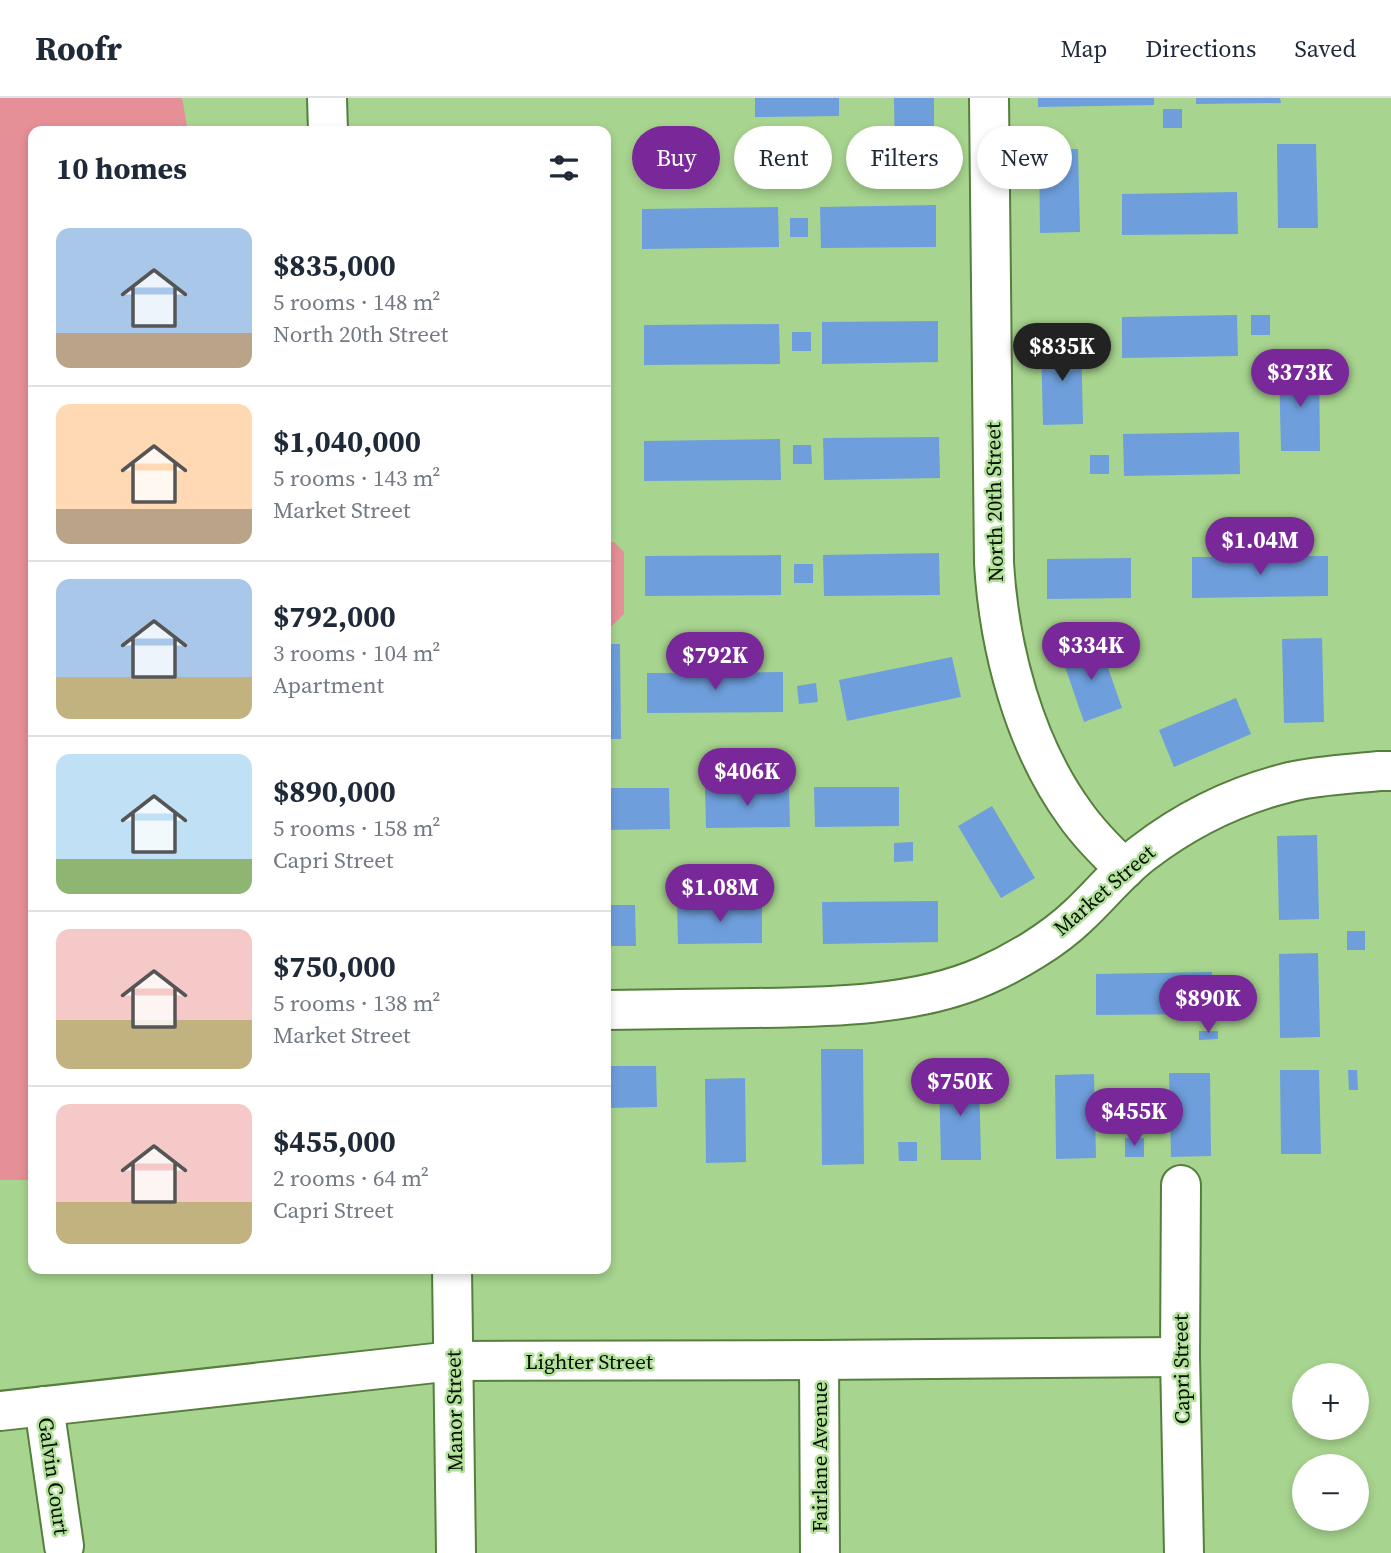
<!DOCTYPE html>
<html lang="en">
<head>
<meta charset="utf-8">
<style>
  body { margin:0; font-family:"Source Serif 4",serif; background:#f6f6f7; color:#1f2937; height:100vh; display:flex; flex-direction:column; font-size:26px; white-space:nowrap }
  * { box-sizing:border-box; margin:0 }
  p { font-size:23px; color:#747a83 }
  .icon { flex:none; width:38px; height:38px; fill:none; stroke:currentColor; stroke-width:2; stroke-linecap:round; stroke-linejoin:round }
  .map { position:relative; flex:1; overflow:hidden }
  .details { position:absolute; left:28px; top:28px; width:583px; height:1148px; display:flex; flex-direction:column; background:#fff; border-radius:14px; box-shadow:0 4px 10px #0003 }
  .details>* { flex:none }
  .top-card { position:absolute; left:632px; top:28px; width:653px; height:63px; display:flex; gap:14px }
  .buttons { position:absolute; left:1292px; top:1265px; display:grid; gap:14px }
  .buttons a { display:grid; place-items:center; width:77px; height:77px; border-radius:50%; background:#fff; box-shadow:0 4px 10px #0003; font-size:35px }
  .price { position:absolute; translate:-50% -60px; padding:0 16px; border-radius:24px; background:#792899; color:#fff; font-size:23px; line-height:46px; filter:drop-shadow(0 2px 4px #0008) }
  .price::after { content:''; position:absolute; left:50%; top:42px; width:21px; height:16px; margin-left:-10px; background:inherit; clip-path:polygon(0 0,100% 0,50% 100%) }
  .price.current { background:#222; color:#fff }
  ul { padding:0; list-style:none }
  li { display:flex; align-items:center; gap:21px; height:175px; padding:0 28px }
  li+li { border-top:2px solid #e0e1e3 }
  li span { display:grid; place-items:center; flex:none; width:196px; height:140px; border-radius:14px; color:#555 }
  li>.icon { margin-inline-start:auto }
  span .icon { width:84px; height:84px; fill:#fffc; stroke-width:1 }
  li b { font-size:30px }
  h2 { display:flex; justify-content:space-between; align-items:center; height:84px; padding:0 28px; font-size:30px }
  .chip { padding:0 24px; border-radius:32px; background:#fff; box-shadow:0 4px 10px #0003; font-size:24px; line-height:63px }
  .chip.current { background:#792899; color:#fff }
  header { display:flex; align-items:center; gap:42px; box-sizing:border-box; height:98px; padding:0 35px; background:#fff; border-bottom:2px solid #e0e1e3 }
  header strong { font-size:33px }
  nav { display:flex; gap:38px; margin-inline-start:auto; font-size:24px }
  .map>svg:first-child { display:block }
</style>
</head>
<body>
<header>
<strong>Roofr</strong>
<nav><a>Map</a><a>Directions</a><a>Saved</a></nav>
</header>
<div class="map">
<svg width="1391" height="1455" viewBox="0 0 1391 1455">
  <rect width="100%" height="100%" fill="#a7d48e"/>
  <g fill="#e58f96">
    <polygon points="0,0 182,0 188,33 33,33 33,1082 0,1082"/>
    <polygon points="606,444 614,444 624,454 624,516 612,528 606,528"/>
  </g>
  <g fill="#6e9fdc">
    <polygon points="755,0 839,0 839,18 755,19"/>
    <polygon points="894,0 934,0 934,64 895,65"/>
    <polygon points="1038,0 1154,0 1154,7 1038,9"/>
    <polygon points="1196,0 1280,0 1281,5 1196,6"/>
    <rect x="1163" y="11" width="19" height="19"/>
    <polygon points="1277,46 1316,46 1318,130 1278,130"/>
    <polygon points="1039,51 1078,51 1080,134 1040,135"/>
    <polygon points="1237,94 1238,136 1122,137 1122,96"/>
    <polygon points="936,107 936,149 821,150 820,109"/>
    <polygon points="778,109 779,149 642,151 642,111"/>
    <rect x="790" y="120" width="18" height="19"/>
    <polygon points="1237,217 1238,258 1122,260 1122,219"/>
    <rect x="1251" y="217" width="19" height="20"/>
    <polygon points="938,223 938,264 822,266 822,224"/>
    <polygon points="779,226 780,266 644,267 644,227"/>
    <rect x="792" y="234" width="19" height="19"/>
    <polygon points="1081,242 1083,326 1043,327 1041,244"/>
    <polygon points="1319,269 1320,353 1281,353 1279,270"/>
    <polygon points="1239,334 1240,376 1124,378 1123,336"/>
    <polygon points="939,339 940,380 824,382 823,340"/>
    <polygon points="780,341 781,382 644,383 644,343"/>
    <polygon points="793,347 811,347 812,366 793,366"/>
    <rect x="1090" y="357" width="19" height="19"/>
    <polygon points="939,455 940,497 824,498 823,457"/>
    <polygon points="781,457 781,497 645,498 645,458"/>
    <polygon points="1328,458 1328,498 1192,500 1192,459"/>
    <polygon points="1131,460 1131,500 1047,501 1047,461"/>
    <rect x="794" y="466" width="19" height="19"/>
    <polygon points="1322,540 1324,624 1284,625 1282,541"/>
    <polygon points="1099,544 1122,610 1084,624 1061,557"/>
    <polygon points="606,546 620,546 621,641 606,641"/>
    <polygon points="952,559 961,599 847,623 839,582"/>
    <polygon points="783,574 783,614 647,615 647,575"/>
    <polygon points="816,585 818,604 799,606 797,588"/>
    <polygon points="1236,600 1251,636 1174,669 1159,632"/>
    <polygon points="814,689 899,689 899,728 815,729"/>
    <polygon points="606,690 669,690 670,731 606,732"/>
    <polygon points="705,690 789,690 790,729 706,730"/>
    <polygon points="992,708 1035,780 1001,800 958,728"/>
    <polygon points="1317,737 1319,821 1279,822 1277,738"/>
    <polygon points="913,744 913,763 894,764 894,745"/>
    <polygon points="938,803 938,844 823,846 822,804"/>
    <polygon points="677,806 762,806 762,845 678,846"/>
    <polygon points="606,807 635,807 636,848 606,848"/>
    <rect x="1347" y="833" width="18" height="19"/>
    <polygon points="1318,855 1320,939 1280,940 1279,856"/>
    <polygon points="1212,874 1212,916 1096,917 1096,876"/>
    <polygon points="1199,933 1218,933 1218,941 1199,942"/>
    <polygon points="821,951 863,951 864,1066 822,1067"/>
    <polygon points="606,968 656,968 657,1009 606,1010"/>
    <polygon points="1280,972 1319,972 1321,1056 1281,1056"/>
    <polygon points="1348,972 1357,972 1358,992 1349,992"/>
    <polygon points="1169,975 1210,975 1211,1058 1171,1059"/>
    <polygon points="1094,976 1096,1060 1056,1061 1055,977"/>
    <polygon points="979,978 981,1062 941,1062 939,979"/>
    <polygon points="745,980 746,1064 706,1065 705,981"/>
    <rect x="1125" y="1040" width="19" height="19"/>
    <polygon points="898,1044 917,1044 917,1063 899,1063"/>
  </g>
  <g fill="none" stroke-linecap="round" stroke-linejoin="round">
    <defs>
      <g id="minor">
        <polyline points="327,0 328,33"/>
        <path d="M989,0l5,465c5,85 30,181 81,251 14,20 32,38 50,55"/>
        <path d="M606,912c49,-1 99,-1 148,-2 73,-1 163,-2 230,-32 32,-14 69,-36 94,-60 22,-20 41,-45 65,-63 43,-33 94,-58 147,-71 29,-7 60,-8 89,-11h12"/>
        <polyline points="1181,1087 1180,1259 1184,1455"/>
        <polyline points="452,1171 456,1455"/>
        <polyline points="819,1262 820,1455"/>
        <polyline points="44,1308 64,1448"/>
        <polyline points="0,1313 453,1263 819,1262 1180,1259"/>
      </g>
    </defs>
    <use href="#minor" stroke="#567e3c" stroke-width="42"/>
    <use href="#minor" stroke="#fff" stroke-width="38"/>
  </g>
  <g text-anchor="middle" dominant-baseline="central" stroke-width="5" stroke-linejoin="round" paint-order="stroke">
    <g font-size="21" fill="#041100" stroke="#b4e19b">
      <text transform="translate(994 404) rotate(-91)">North 20th Street</text>
      <text transform="translate(1104 792) rotate(-41)">Market Street</text>
      <text x="589" y="1263">Lighter Street</text>
      <text transform="translate(1181 1271) rotate(-91)">Capri Street</text>
      <text transform="translate(454 1313) rotate(-91)">Manor Street</text>
      <text transform="translate(819 1359) rotate(-90)">Fairlane Avenue</text>
      <text transform="translate(54 1378) rotate(82)">Galvin Court</text>
    </g>
  </g>
</svg>
<div class="buttons">
<a>+</a>
<a>−</a>
</div>
<b class="price current" style="left:1062px;top:285px">$835K</b>
<b class="price" style="left:1300px;top:311px">$373K</b>
<b class="price" style="left:1260px;top:479px">$1.04M</b>
<b class="price" style="left:1091px;top:584px">$334K</b>
<b class="price" style="left:715px;top:594px">$792K</b>
<b class="price" style="left:747px;top:710px">$406K</b>
<b class="price" style="left:720px;top:826px">$1.08M</b>
<b class="price" style="left:1208px;top:937px">$890K</b>
<b class="price" style="left:960px;top:1020px">$750K</b>
<b class="price" style="left:1134px;top:1050px">$455K</b>
<div class="top-card">
<a class="chip current">Buy</a>
<a class="chip">Rent</a>
<a class="chip">Filters</a>
<a class="chip">New</a>
</div>
<section class="details">
<h2>10 homes<svg class="icon" aria-label="filters" viewBox="0 0 24 24"><path d="M4 7h16M4 17h16"/><circle cx="9" cy="7" r="2"/><circle cx="15" cy="17" r="2"/></svg></h2>
<ul>
<li><span style="background:linear-gradient(#a9c7e8 75%,#b9a48a 0)"><svg class="icon" aria-label="home" viewBox="0 0 24 24"><path d="M3 11l9-7 9 7M6 9v11h12V9"/></svg></span><div><b>$835,000</b><p>5 rooms · 148 m²</p><p>North 20th Street</p></div></li>
<li><span style="background:linear-gradient(#ffd9b3 75%,#b9a48a 0)"><svg class="icon" aria-label="home" viewBox="0 0 24 24"><path d="M3 11l9-7 9 7M6 9v11h12V9"/></svg></span><div><b>$1,040,000</b><p>5 rooms · 143 m²</p><p>Market Street</p></div></li>
<li><span style="background:linear-gradient(#a9c7e8 70%,#c2b280 0)"><svg class="icon" aria-label="home" viewBox="0 0 24 24"><path d="M3 11l9-7 9 7M6 9v11h12V9"/></svg></span><div><b>$792,000</b><p>3 rooms · 104 m²</p><p>Apartment</p></div></li>
<li><span style="background:linear-gradient(#bfe0f5 75%,#8fb573 0)"><svg class="icon" aria-label="home" viewBox="0 0 24 24"><path d="M3 11l9-7 9 7M6 9v11h12V9"/></svg></span><div><b>$890,000</b><p>5 rooms · 158 m²</p><p>Capri Street</p></div></li>
<li><span style="background:linear-gradient(#f6c9c9 65%,#c2b280 0)"><svg class="icon" aria-label="home" viewBox="0 0 24 24"><path d="M3 11l9-7 9 7M6 9v11h12V9"/></svg></span><div><b>$750,000</b><p>5 rooms · 138 m²</p><p>Market Street</p></div></li>
<li><span style="background:linear-gradient(#f6c9c9 70%,#c2b280 0)"><svg class="icon" aria-label="home" viewBox="0 0 24 24"><path d="M3 11l9-7 9 7M6 9v11h12V9"/></svg></span><div><b>$455,000</b><p>2 rooms · 64 m²</p><p>Capri Street</p></div></li>
</ul>
</section>
</div>
</body>
</html>
